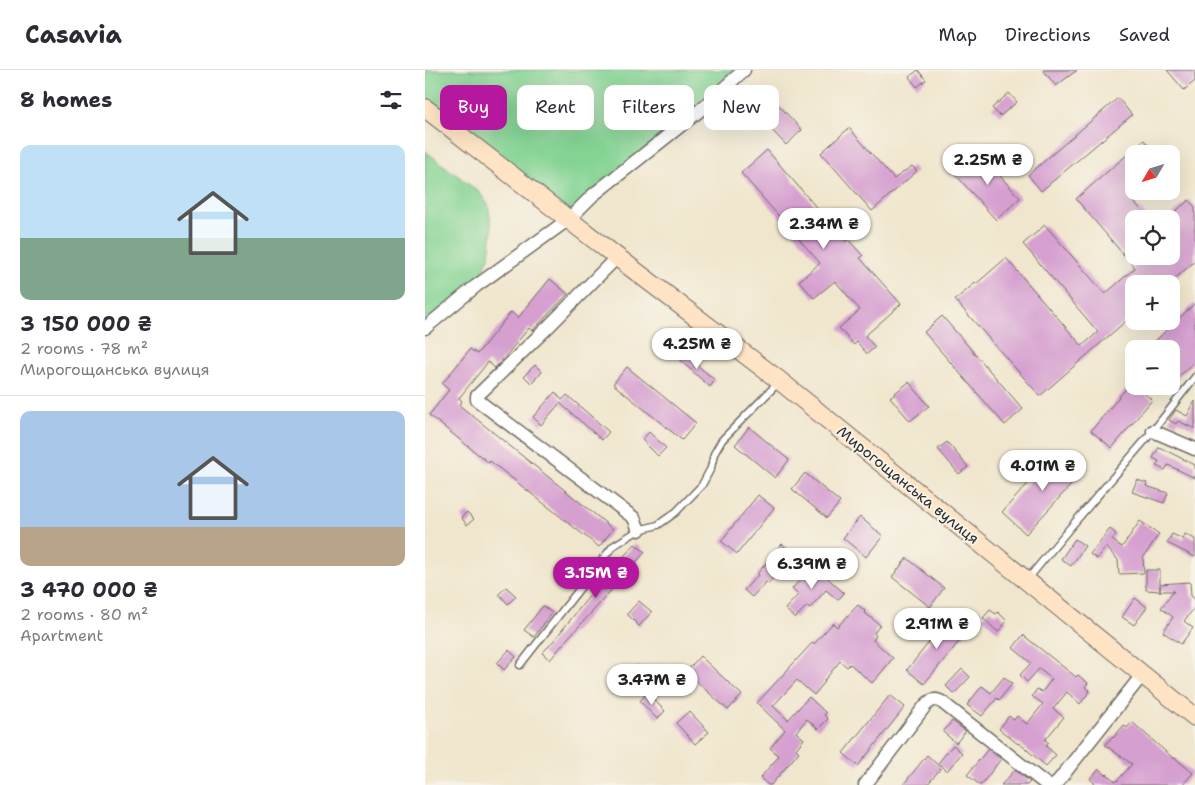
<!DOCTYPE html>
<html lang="en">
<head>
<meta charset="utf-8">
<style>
  body { margin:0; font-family:"Shantell Sans",sans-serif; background:#f2f2f3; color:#2b2b33; height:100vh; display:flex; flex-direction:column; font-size:19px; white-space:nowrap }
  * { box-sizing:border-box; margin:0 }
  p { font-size:16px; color:#7c7c81 }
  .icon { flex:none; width:28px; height:28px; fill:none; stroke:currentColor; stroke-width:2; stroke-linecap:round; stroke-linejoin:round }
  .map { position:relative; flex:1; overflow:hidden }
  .drawer { display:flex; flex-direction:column; background:#fff; width:425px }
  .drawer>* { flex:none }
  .top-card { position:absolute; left:15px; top:15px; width:475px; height:45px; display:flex; gap:10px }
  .needle { width:32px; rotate:231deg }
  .fabs { position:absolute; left:700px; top:75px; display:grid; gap:10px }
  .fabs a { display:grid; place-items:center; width:55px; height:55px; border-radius:10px; background:#fff; box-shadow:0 5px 20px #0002; font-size:25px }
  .price { position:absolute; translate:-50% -42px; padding:0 11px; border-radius:18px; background:#fff; color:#222; font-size:16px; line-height:32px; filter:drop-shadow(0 1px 2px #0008) }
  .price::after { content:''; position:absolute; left:50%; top:30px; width:15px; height:11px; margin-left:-8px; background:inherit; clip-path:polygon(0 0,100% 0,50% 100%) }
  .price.selected { background:#b5179e; color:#fff }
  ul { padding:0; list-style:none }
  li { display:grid; align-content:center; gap:10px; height:265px; padding:0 20px }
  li+li { border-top:1px solid #e1e1e2 }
  li span { display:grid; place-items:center; height:155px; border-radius:10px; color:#555 }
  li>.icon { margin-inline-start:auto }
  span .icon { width:90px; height:90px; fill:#fffc; stroke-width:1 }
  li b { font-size:21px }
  h2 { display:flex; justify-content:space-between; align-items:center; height:60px; padding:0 20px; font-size:21px }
  .chip { padding:0 18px; border-radius:10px; background:#fff; box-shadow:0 5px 20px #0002; font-size:18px; line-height:45px }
  .chip.selected { background:#b5179e; color:#fff }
  header { display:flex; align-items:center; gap:30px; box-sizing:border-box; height:70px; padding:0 25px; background:#fff; border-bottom:1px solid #e1e1e2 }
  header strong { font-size:24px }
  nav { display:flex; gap:28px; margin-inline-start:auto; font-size:18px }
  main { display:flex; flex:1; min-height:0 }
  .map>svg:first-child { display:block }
</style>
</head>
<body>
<header>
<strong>Casavia</strong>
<nav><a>Map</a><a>Directions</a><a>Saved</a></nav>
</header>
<main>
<section class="drawer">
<h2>8 homes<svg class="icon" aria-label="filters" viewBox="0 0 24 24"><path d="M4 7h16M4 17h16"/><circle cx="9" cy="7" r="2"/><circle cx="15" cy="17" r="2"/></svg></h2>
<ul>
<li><span style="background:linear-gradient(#bfe0f5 60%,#7fa58c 0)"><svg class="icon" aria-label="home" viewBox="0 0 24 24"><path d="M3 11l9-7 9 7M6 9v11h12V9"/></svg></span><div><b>3 150 000 ₴</b><p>2 rooms · 78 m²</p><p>Мирогощанська вулиця</p></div></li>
<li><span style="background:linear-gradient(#a9c7e8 75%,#b9a48a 0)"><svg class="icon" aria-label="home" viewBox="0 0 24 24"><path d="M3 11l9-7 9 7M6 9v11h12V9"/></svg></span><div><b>3 470 000 ₴</b><p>2 rooms · 80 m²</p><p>Apartment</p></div></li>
</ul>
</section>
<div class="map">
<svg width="770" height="715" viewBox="0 0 770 715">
  <rect width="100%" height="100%" fill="#f7f3e8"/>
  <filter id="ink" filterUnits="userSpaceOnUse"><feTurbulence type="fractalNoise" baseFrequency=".02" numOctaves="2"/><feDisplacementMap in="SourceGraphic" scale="10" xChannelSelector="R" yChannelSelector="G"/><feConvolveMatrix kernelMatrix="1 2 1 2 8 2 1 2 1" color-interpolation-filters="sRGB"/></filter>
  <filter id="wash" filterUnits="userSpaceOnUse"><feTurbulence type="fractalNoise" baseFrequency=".0096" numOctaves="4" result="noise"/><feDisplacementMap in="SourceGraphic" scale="20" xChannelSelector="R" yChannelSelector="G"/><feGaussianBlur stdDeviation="1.12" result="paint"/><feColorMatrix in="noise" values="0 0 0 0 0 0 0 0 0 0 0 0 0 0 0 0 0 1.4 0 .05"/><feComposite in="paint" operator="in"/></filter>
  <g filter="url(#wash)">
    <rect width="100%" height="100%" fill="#f0e6cd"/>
    <g fill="#83d393" stroke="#577f5f">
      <polygon points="0,0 319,0 144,149 0,38"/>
      <polygon points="0,81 54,122 63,134 67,160 64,187 51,216 0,258"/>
    </g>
    <g id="blocks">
      <g fill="#d59fd0">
        <polygon points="493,0 501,10 492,17 484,7"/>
        <polygon points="618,0 652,0 631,16"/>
        <polygon points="742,0 770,0 770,11 759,20"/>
        <polygon points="584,23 592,32 575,46 567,38"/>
        <polygon points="346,27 377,60 361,75 330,42"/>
        <polygon points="693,28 707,45 616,121 603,105"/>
        <polygon points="424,58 469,109 487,96 492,101 447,141 396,83"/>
        <polygon points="719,70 731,84 709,84 709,122 704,126 724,149 709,149 709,186 746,186 746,145 764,130 770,137 770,191 744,214 709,214 709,244 615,326 530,230 550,213 551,214 581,188 657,276 673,262 598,174 620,155 680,224 710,198 651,129"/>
        <polygon points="342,80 421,172 423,169 438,186 435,188 476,234 440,266 450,277 442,284 432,272 429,275 414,258 435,240 410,211 389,228 374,211 395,193 316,103"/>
        <polygon points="554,83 595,128 571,150 530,104"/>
        <polygon points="125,209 143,224 107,261 104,258 78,289 70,298 63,292 34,328 37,331 34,335 188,459 174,477 65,391 64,393 4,345 24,320 17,314 45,279 52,284 86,242 93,248"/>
        <polygon points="770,233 770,291 746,314 746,279 722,279"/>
        <polygon points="517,246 598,339 580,355 499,262"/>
        <polygon points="259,284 263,287 264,286 272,295 290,310 285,317 255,290"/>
        <polygon points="110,295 117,302 106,313 99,306"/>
        <polygon points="202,297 271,353 257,370 188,314"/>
        <polygon points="484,312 504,336 485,351 465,327"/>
        <polygon points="703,316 711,316 727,330 687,378 666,361"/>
        <polygon points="130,322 137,330 142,325 184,362 177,370 135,333 116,355 108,347"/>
        <polygon points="770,331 770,359 753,351 751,354 744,350 751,340 762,346"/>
        <polygon points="324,357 364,390 350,408 310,375"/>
        <polygon points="224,362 241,378 233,386 217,370"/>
        <polygon points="522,372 543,397 534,404 513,379"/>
        <polygon points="734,377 770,395 770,408 743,395 740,400 731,396 734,391 728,388"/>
        <polygon points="634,380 658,402 601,464 577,442"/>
        <polygon points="380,403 415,432 402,448 367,419"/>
        <polygon points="712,410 722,413 721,416 743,423 739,433 707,422"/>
        <polygon points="333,425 349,438 312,484 296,471"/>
        <polygon points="42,442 49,449 42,455 36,447"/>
        <polygon points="435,447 458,466 441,487 418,468"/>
        <polygon points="715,451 734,464 718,488 719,503 694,504 693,490 681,477 672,489 665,484 685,459 691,464 687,470 697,477"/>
        <polygon points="747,464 758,469 760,464 770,469 770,487 742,473"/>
        <polygon points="650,469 660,476 646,496 636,489"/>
        <polygon points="210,474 220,482 168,541 143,568 125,590 117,583 126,574 174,514"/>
        <polygon points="357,474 369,484 343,514 341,512 327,527 319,520 333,505 332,504"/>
        <polygon points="482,488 519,518 505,537 467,507"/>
        <polygon points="386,493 419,523 413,530 401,520 385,538 382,536 370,548 360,539 373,525 367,519 382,502 380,500"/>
        <polygon points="721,500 735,500 735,514 765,512 766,526 770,529 770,537 759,551 768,558 756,574 738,562 748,547 736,538 749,521 735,521 735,515 735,521 721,520"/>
        <polygon points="81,517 91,526 83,534 74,524"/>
        <polygon points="710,528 722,537 709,555 697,547"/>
        <polygon points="214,531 227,542 214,556 202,544"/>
        <polygon points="433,535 440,541 439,542 455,555 449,563 451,566 448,570 468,588 455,604 447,613 425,594 422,597 415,591 399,611 400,612 389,625 372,610 348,636 363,650 384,627 401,643 399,645 403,649 393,659 382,649 371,662 379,669 371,679 374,682 346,715 343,715 335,708 354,686 345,678 360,660 332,633 387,573 389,574 408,553 412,557"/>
        <polygon points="118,536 127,543 109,567 99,560"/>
        <polygon points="565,540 571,544 573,542 582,551 573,562 558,548"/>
        <polygon points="524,547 542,562 499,614 482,600"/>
        <polygon points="598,565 651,607 653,605 663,613 660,617 665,621 655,634 642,622 628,639 639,647 620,670 624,673 621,676 631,685 621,696 594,673 593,674 574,659 584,646 589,650 592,646 602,654 618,634 607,626 612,619 617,622 627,609 614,599 602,612 595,605 606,593 588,578"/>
        <polygon points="84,580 91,587 79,600 72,593"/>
        <polygon points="275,586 317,625 303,640 261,602"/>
        <polygon points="214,596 224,607 217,614 207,602"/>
        <polygon points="537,599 545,607 529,624 521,616"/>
        <polygon points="579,607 587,614 574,630 572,628 557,646 542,635 557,616 566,623"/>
        <polygon points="222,623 240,641 232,649 215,631"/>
        <polygon points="465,625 480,637 433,696 418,683"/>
        <polygon points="264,641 284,662 270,674 251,653"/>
        <polygon points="527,651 541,661 531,673 518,662"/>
        <polygon points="707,652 749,689 750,688 768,703 757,715 672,715 665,709 674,699 681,705 682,704 691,712 707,694 680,675 687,667 688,668 699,655 702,658"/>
        <polygon points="528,675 537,683 522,701 513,693"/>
        <polygon points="563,679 576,689 556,715 555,715 542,705"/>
        <polygon points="502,685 516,698 502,715 478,715"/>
        <polygon points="590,700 605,712 602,715 576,715"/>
      </g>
    </g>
  </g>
  <g filter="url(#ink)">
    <use href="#blocks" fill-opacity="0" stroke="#706c64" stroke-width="1"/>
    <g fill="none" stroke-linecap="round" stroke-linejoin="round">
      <defs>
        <g id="lane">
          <polyline points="602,510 644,459 728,361 770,307"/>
          <polyline points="95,595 188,476 214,460 233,455 251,442 277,415 286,398 289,384 297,370 354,312"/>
        </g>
        <g id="street">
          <polyline points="192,187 124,256 52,326 52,330 209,448 214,460"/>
          <polyline points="0,258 51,216 144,149 168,125 274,41 319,0"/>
          <polyline points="728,361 770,379"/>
          <path d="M440,715l60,-79c6,-7 11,-8 18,-3l104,82"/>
          <polyline points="630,715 718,604"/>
        </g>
        <polyline id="secondary" points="0,38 192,187 355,311 770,647"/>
      </defs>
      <use href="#lane" stroke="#706c64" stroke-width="9"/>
      <use href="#street" stroke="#706c64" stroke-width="15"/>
      <use href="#secondary" stroke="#706c64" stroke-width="20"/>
      <use href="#lane" stroke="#fff" stroke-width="6"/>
      <use href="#street" stroke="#fff" stroke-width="12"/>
      <use href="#secondary" stroke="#fee4c5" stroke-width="18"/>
    </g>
  </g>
  <g text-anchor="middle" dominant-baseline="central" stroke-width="4" stroke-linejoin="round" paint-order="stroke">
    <g font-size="15" fill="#2b2b2b" stroke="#f7f3e8">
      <text transform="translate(483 415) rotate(39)">Мирогощанська вулиця</text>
    </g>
  </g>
</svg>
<div class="fabs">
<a><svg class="needle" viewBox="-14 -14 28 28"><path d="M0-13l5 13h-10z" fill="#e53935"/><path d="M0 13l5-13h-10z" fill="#7c7c81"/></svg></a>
<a><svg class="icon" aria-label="locate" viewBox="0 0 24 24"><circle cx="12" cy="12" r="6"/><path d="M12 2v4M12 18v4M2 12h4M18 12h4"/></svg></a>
<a>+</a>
<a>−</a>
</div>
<b class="price" style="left:563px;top:116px">2.25M ₴</b>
<b class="price" style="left:399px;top:180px">2.34M ₴</b>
<b class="price" style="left:272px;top:300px">4.25M ₴</b>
<b class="price" style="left:618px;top:422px">4.01M ₴</b>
<b class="price" style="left:387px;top:520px">6.39M ₴</b>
<b class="price selected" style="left:171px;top:529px">3.15M ₴</b>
<b class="price" style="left:512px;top:580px">2.91M ₴</b>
<b class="price" style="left:227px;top:636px">3.47M ₴</b>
<div class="top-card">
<a class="chip selected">Buy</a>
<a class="chip">Rent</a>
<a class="chip">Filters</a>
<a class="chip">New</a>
</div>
</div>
</main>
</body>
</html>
